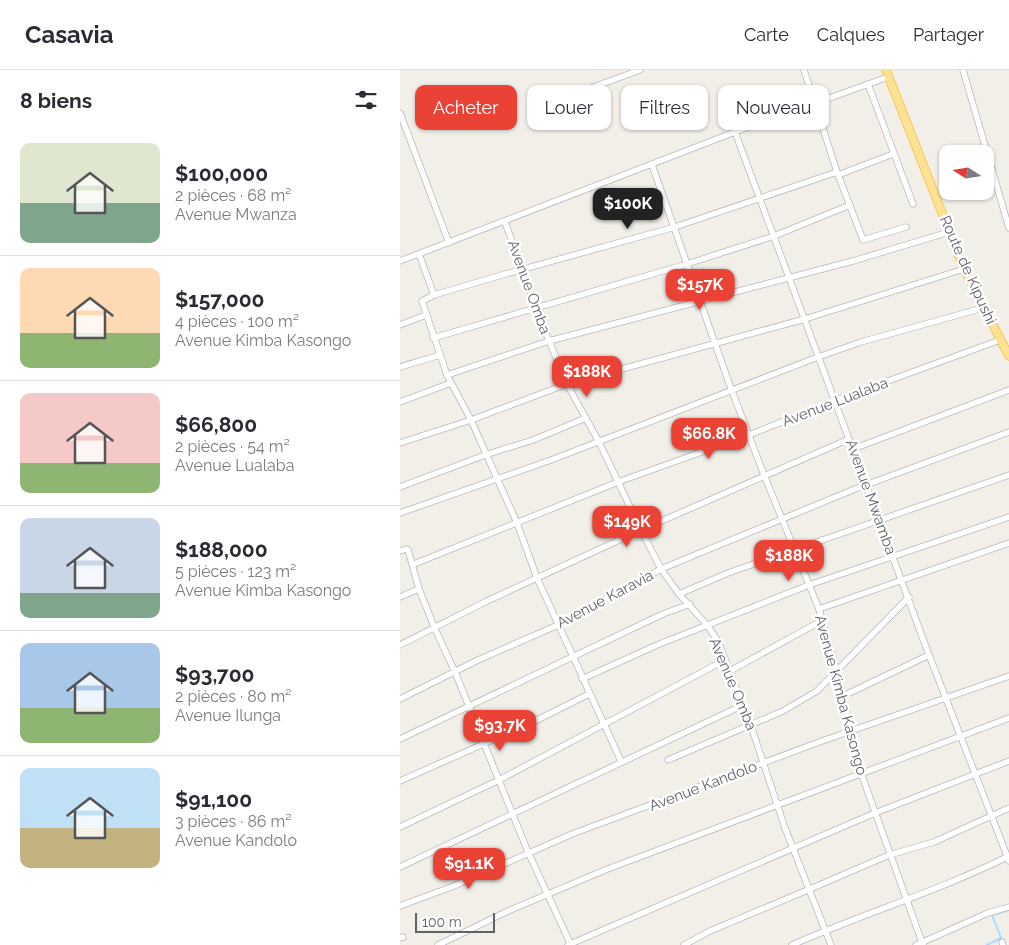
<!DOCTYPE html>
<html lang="fr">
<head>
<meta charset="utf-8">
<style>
  body { margin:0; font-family:Raleway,sans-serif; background:#f7f7f7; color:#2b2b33; height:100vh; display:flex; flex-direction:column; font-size:19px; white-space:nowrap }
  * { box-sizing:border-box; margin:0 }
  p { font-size:16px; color:#7c7c81 }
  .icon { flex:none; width:28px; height:28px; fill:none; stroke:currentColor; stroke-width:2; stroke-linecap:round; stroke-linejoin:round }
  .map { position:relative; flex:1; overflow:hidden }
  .drawer { display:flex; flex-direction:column; background:#fff; width:400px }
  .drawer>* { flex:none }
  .top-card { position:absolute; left:15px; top:15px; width:475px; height:45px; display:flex; gap:10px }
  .needle { width:32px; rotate:282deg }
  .buttons { position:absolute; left:539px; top:75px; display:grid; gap:10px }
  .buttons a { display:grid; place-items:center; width:55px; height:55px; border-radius:10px; background:#fff; box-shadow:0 1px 4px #0004; font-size:25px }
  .scale { position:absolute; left:15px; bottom:12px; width:80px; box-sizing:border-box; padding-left:5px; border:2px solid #5f6368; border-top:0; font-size:14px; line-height:18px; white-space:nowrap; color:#5f6368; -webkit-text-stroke:4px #fff; paint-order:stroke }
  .price { position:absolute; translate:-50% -42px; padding:0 11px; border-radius:10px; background:#ea4335; color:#fff; font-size:16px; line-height:32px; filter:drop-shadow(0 1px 2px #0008) }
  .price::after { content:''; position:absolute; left:50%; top:30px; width:15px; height:11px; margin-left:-8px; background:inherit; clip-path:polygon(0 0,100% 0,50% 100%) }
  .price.current { background:#222; color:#fff }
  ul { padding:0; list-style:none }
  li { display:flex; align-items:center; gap:15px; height:125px; padding:0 20px }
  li+li { border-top:1px solid #e1e1e2 }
  li span { display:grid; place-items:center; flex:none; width:140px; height:100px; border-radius:10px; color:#555 }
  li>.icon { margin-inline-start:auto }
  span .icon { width:60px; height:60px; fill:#fffc; stroke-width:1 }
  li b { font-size:21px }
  h2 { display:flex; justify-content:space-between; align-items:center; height:60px; padding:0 20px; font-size:21px }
  .chip { padding:0 18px; border-radius:10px; background:#fff; box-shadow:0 1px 4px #0004; font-size:18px; line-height:45px }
  .chip.current { background:#ea4335; color:#fff }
  header { display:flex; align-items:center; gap:30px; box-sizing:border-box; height:70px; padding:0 25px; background:#fff; border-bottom:1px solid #e1e1e2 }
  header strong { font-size:24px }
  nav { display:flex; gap:28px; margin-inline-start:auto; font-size:18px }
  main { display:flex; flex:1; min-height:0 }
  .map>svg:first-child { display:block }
</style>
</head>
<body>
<header>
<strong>Casavia</strong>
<nav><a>Carte</a><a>Calques</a><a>Partager</a></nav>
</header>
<main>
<section class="drawer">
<h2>8 biens<svg class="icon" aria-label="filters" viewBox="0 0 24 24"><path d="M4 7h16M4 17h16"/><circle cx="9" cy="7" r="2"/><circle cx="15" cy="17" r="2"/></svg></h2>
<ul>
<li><span style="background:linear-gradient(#dfe7d0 60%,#7fa58c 0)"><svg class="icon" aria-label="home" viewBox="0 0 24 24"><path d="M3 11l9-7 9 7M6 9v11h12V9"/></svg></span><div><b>$100,000</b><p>2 pièces · 68 m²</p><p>Avenue Mwanza</p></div></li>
<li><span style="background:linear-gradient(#ffd9b3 65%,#8fb573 0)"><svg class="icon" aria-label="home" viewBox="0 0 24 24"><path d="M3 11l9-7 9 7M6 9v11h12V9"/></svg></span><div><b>$157,000</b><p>4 pièces · 100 m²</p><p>Avenue Kimba Kasongo</p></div></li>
<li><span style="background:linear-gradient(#f6c9c9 70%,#8fb573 0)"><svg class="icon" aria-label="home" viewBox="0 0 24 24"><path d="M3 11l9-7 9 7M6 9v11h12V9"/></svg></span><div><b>$66,800</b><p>2 pièces · 54 m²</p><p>Avenue Lualaba</p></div></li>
<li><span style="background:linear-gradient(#c9d6e8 75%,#7fa58c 0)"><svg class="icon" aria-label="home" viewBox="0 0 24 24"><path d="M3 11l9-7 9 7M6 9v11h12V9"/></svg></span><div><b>$188,000</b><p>5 pièces · 123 m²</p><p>Avenue Kimba Kasongo</p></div></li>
<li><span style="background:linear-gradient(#a9c7e8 65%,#8fb573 0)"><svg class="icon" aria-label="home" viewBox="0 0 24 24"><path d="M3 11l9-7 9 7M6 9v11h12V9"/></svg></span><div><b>$93,700</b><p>2 pièces · 80 m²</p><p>Avenue Ilunga</p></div></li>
<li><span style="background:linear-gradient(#bfe0f5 60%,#c2b280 0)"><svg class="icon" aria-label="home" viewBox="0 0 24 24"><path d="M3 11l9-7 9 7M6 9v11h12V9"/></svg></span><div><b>$91,100</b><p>3 pièces · 86 m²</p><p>Avenue Kandolo</p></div></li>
</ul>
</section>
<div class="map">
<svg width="609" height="875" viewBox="0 0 609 875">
  <rect width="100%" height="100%" fill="#f1efe8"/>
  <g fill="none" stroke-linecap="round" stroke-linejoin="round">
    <polyline stroke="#aadaff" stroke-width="2" points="587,875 601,868 592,845 609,840"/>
    <defs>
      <g id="minor">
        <polyline points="404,0 437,102 463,170 506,157"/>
        <polyline points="563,0 609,158"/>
        <polyline points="468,14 513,134"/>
        <polyline points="166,27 240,0"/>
        <polyline points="0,43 49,173"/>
        <polyline points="335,62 529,585 609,791"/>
        <polyline points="252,95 329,313 364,405 419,539 437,602 461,703 523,875"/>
        <polyline points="438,105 493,84"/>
        <polyline points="105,152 140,249 167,314 199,372 241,460 261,499 279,524 307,555 318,571 350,653 385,758 431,875"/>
        <polyline points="19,184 34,225"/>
        <polyline points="0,191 335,62 488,7"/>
        <polyline points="0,255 26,245"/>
        <polyline points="33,268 287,194 374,166 450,135"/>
        <polyline points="0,297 40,285"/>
        <polyline points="47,305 149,271 453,191 549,162"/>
        <polyline points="0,332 51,313"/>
        <polyline points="0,373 71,350 167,314 405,249 564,199"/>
        <polyline points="453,379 609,320"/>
        <polyline points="0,417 85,385 133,370 186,348"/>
        <polyline points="0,443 151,390 418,287 461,272 583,238"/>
        <polyline points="0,481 6,479 8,480 19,519 35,559 55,602 128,782 171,875"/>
        <polyline points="14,494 218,412 349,365 436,330 600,270"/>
        <polyline points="279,524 328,503 609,405"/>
        <polyline points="0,527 19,519"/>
        <polyline points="419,539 609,473"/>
        <polyline points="0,575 87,531 241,460 449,369"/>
        <polyline points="330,601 421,551"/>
        <polyline points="182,609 257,575 409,515 609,447"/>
        <polyline points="443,626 529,585"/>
        <polyline points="0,629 78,590 158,555 261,499 455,419 609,362"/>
        <polyline points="0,669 263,544 290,534"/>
        <polyline points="268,690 383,641 417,621 509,527"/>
        <polyline points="221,691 137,508 117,453 71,350 47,305 22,231 34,225 102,205 275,157 437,102"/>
        <polyline points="0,711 133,652 189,624"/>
        <polyline points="0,757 99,710 325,590"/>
        <polyline points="0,797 343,635"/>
        <polyline points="0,836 54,816 172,764 422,671 609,606"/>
        <polyline points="0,868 3,867"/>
        <polyline points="602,872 603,875"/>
        <polyline points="38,875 108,841 205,800 609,648"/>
        <polyline points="168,875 475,743 609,691"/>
        <polyline points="284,875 310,861 410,819 489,785 534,772 609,738"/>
        <path d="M392,875c72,-32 147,-54 217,-89"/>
        <polyline points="516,875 588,843 609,837"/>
      </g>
      <polyline id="highway" points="486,0 564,199 609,286"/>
    </defs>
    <use href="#minor" stroke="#b5b8bc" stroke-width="7"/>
    <use href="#highway" stroke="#f9ab00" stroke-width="9"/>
    <use href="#minor" stroke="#fff" stroke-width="5.5"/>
    <use href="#highway" stroke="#fde293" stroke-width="8"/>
  </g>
  <g text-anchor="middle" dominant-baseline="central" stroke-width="5" stroke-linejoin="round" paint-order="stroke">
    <g font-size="15" fill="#5f6368" stroke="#fff">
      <text transform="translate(568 200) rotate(66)">Route de Kipushi</text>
      <text transform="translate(129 217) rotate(70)">Avenue Omba</text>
      <text transform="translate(435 332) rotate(-21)">Avenue Lualaba</text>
      <text transform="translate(471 427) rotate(70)">Avenue Mwamba</text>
      <text transform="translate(205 529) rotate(-28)">Avenue Karavia</text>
      <text transform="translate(333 614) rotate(67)">Avenue Omba</text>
      <text transform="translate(441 625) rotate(75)">Avenue Kimba Kasongo</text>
      <text transform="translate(303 716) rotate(-21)">Avenue Kandolo</text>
    </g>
  </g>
</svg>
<div class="buttons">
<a><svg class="needle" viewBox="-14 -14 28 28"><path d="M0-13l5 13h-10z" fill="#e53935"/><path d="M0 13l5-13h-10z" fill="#7c7c81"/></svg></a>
</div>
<div class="scale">100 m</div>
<b class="price current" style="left:228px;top:160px">$100K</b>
<b class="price" style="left:300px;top:241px">$157K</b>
<b class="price" style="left:187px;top:328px">$188K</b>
<b class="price" style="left:309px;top:390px">$66.8K</b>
<b class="price" style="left:227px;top:478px">$149K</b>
<b class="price" style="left:389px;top:512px">$188K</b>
<b class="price" style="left:100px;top:682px">$93.7K</b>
<b class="price" style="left:69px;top:820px">$91.1K</b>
<div class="top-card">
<a class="chip current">Acheter</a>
<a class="chip">Louer</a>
<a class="chip">Filtres</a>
<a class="chip">Nouveau</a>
</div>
</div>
</main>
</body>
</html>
